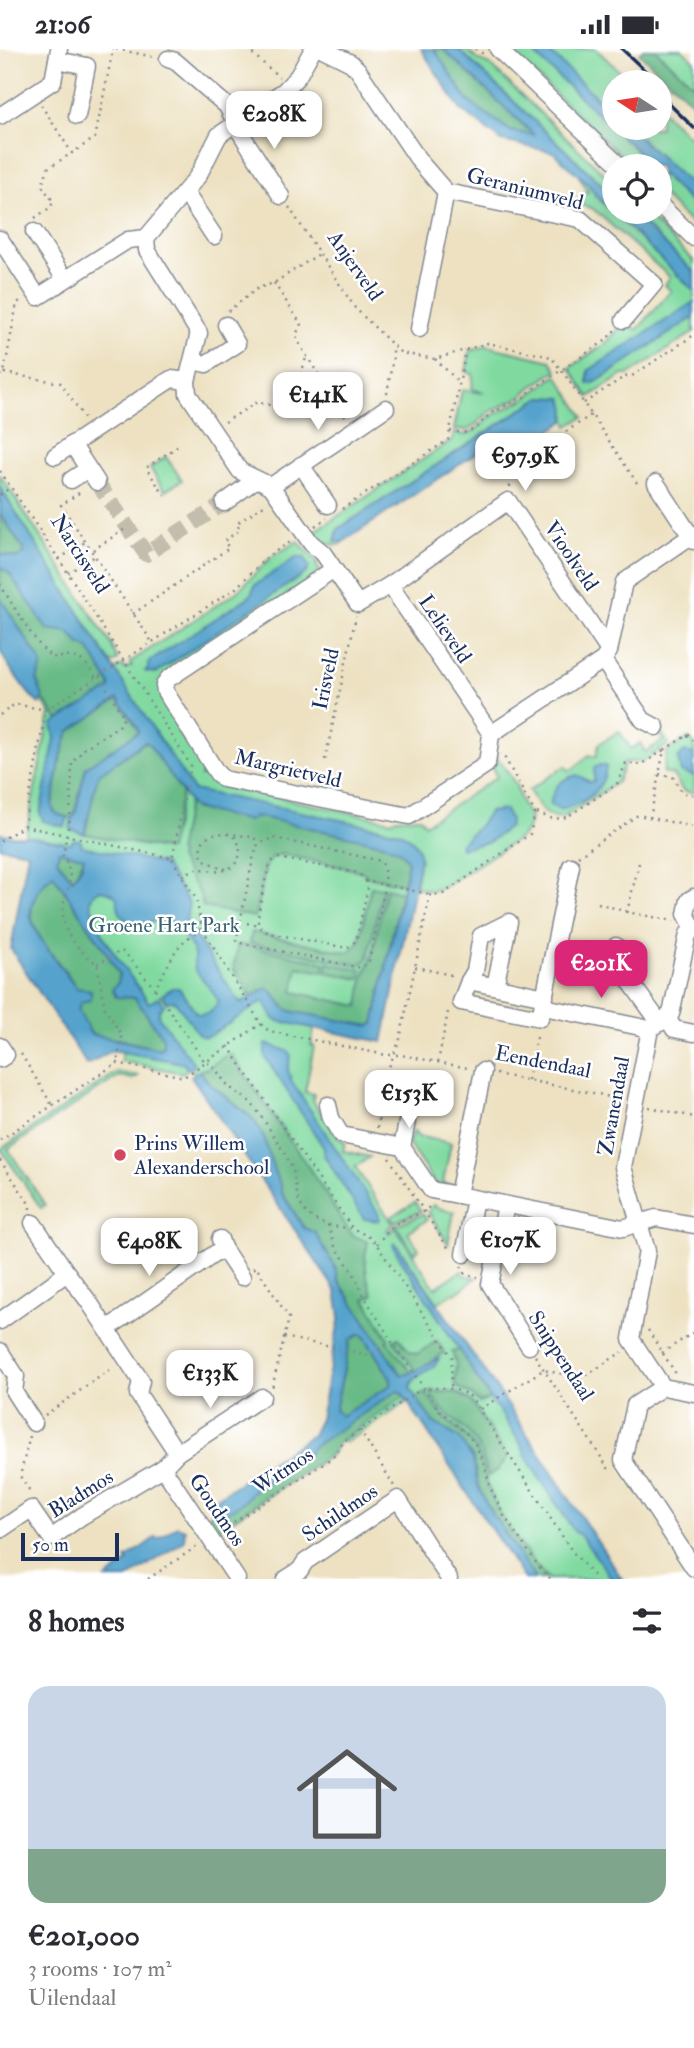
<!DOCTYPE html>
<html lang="en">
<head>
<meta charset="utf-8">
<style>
  body { margin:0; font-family:"IM FELL Double Pica",serif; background:#f2f2f3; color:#2b2b33; height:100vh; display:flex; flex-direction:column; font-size:26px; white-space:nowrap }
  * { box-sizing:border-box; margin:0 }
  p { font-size:23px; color:#7c7c81 }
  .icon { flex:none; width:38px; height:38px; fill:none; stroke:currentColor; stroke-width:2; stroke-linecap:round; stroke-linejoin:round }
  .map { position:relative; height:1530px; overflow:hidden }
  .panel { display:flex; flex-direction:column; background:#fff; flex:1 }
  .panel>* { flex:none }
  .needle { width:46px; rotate:282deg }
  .controls { position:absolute; left:602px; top:21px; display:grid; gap:14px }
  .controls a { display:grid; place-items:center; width:70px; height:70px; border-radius:50%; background:#fff; box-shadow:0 7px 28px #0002; font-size:35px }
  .scale { position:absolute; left:21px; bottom:18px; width:98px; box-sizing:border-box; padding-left:7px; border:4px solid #1b2f5e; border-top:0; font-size:19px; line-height:24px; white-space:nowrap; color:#1b2f5e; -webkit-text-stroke:5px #fff; paint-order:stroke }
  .price { position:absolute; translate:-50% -60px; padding:0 16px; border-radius:14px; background:#fff; color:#222; font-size:23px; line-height:46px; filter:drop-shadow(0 2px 4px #0008) }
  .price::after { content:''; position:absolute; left:50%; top:42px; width:21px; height:16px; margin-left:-10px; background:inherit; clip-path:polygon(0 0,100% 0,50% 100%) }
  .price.current { background:#db2777; color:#fff }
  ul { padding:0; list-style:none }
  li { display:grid; align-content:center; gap:14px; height:371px; padding:0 28px }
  li span { display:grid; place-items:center; height:217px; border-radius:21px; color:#555 }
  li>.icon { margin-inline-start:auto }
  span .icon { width:126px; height:126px; fill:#fffc; stroke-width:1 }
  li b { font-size:30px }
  h2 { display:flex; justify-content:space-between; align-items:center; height:84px; padding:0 28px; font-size:30px }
  .status { display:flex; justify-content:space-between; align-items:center; height:49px; padding:0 35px; background:#fff; direction:ltr }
  .status svg { height:19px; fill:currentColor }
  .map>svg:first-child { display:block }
</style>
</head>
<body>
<div class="status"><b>21:06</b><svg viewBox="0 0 49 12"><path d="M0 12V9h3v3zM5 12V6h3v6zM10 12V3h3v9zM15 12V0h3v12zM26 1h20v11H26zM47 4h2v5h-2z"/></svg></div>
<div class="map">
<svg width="694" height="1530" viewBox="0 0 694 1530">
  <rect width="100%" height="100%" fill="#fff"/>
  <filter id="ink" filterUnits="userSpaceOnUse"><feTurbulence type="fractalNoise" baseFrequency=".0143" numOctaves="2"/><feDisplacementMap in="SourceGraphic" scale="14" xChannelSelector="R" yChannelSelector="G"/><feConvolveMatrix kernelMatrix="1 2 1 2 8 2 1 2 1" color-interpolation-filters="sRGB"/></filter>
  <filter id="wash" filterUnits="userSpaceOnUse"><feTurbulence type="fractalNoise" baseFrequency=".00686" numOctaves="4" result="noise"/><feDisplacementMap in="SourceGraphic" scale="28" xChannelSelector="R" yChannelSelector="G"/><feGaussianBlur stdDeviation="1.57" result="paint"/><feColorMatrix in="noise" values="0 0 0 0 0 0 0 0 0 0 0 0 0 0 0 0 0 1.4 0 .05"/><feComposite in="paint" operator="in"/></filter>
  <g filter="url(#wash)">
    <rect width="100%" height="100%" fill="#ede1c1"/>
    <g fill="#80daa0" stroke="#4e847f" stroke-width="2">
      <polygon points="458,0 466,0 478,11 490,16 614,134 614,147"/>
      <polygon points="508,0 529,0 653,117 632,117"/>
      <polygon points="546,0 596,0 631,33 614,33 614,65"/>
      <polygon points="654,0 682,0 694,11 694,36"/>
      <polygon points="660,60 694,93 694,139 629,79 660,79"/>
      <polygon points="660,124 694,157 694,178 660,144"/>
      <polygon points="579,127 589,136 596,147 694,242 694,253 589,322 592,333 596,333 694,268 694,283 628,326 623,326 589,348 570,319 606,294 625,273 637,281 671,242 665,236 670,228 592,159 575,155 572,163 568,162 569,156 588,143"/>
      <polygon points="631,163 644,163 694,212 694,223"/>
      <polygon points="487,297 551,312 557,321 530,339 522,347 489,363 474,377 467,381 454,381 462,341 482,344 483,343 472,340 473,325 466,323 470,302"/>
      <path d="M557,326l27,42 -16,9c-5,-9 0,-16 -7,-26l-20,-3 -203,132 -1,11 6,2 -3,3c-11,0 -19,-3 -26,-13l138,-92 2,-7 10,2 12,-5 15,-14 35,-18z"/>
      <polygon points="166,408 182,431 165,442 150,419"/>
      <polygon points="0,426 111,595 118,611 111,615 0,438"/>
      <path d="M0,451l117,174 -2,-4 8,-5 2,4 7,-3 -2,-4 108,-71 32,-33 28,-17c6,9 14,13 20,22l-2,2 5,8 -156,103 -3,25 39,60 10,9 -4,3h-5l-1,3h10l11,10 170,35 4,-3 24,-1 5,7 72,-47 -4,-7 3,-15 20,30 5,17 9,16 -3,12 -6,7 -79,51 -11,3 -16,-4 5,-29 -21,-26 -202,-40 204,48 13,17 -37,180 -62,-11 -4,19 3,1 -9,46 9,2 -1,5 2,5 24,35 6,3 -2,9 27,6 -15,10 38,57 -6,6 2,3 6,-6 40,61 26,-17 2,4 13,3 -21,16 -2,-1 -15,10 -41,-58 219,334h-85l-119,-180 -67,44 -21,-16 25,-121 -163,-245 -85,-15 -64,-196 -13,-6 26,-131 -50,-75z"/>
      <path d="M660,681l9,14 -27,18h-17l-8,20 -53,35c-20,3 -26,-12 -35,-27l36,-24 3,4 5,-1 16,-14 7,2 3,-13 20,-13 12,18 9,-6 5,9 18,-11 -6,-9z"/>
      <polygon points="688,689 694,694 694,744 683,742 673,726 663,724 667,702"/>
      <polygon points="123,1002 183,1014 188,1020 182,1024 121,1012"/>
      <polygon points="117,1023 138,1027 133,1030 119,1027 8,1100 45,1156 41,1159 1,1100"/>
      <polygon points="413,1083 416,1084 416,1087 451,1094 443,1134 454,1137 436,1136 408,1094"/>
      <polygon points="415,1153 421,1162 394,1173 391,1168"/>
      <polygon points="433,1156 441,1160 454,1163 448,1195 428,1163"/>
      <polygon points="423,1165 427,1171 408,1183 419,1200 414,1204 396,1176"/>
    </g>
    <g fill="#68ba86" stroke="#427472" stroke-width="2">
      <polygon points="434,0 443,0 535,87 511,82 468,52"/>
      <polygon points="643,0 654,0 694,36 694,55 639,4"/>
      <polygon points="0,465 24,501 24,505 19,509 0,506"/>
      <path d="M0,518l9,6 38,55 22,4 10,12 9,4 22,36v5l-52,31c-7,-11 -22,-27 -21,-41 1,-6 4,-10 4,-17l-41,-64z"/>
      <path d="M118,650l20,30v3l-52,35 -13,51c-9,-2 -19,-1 -21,-12l9,-49 8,-25z"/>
      <polygon points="145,693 149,694 182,744 169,801 85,785 97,726"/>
      <polygon points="188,753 193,759 249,772 255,767 355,788 396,799 404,806 408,814 403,835 368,827 361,822 282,805 273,808 266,816 255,868 203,858 201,847 179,810 180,804 178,803"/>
      <polygon points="59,802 85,807 74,829 72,830 57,810"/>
      <path d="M53,825l50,73 16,27 -1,9 17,15 28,40v8l-3,3 -35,-8v-2l-6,-1v2l-28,-6 -13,-24 3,-8c-1,-5 -3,-11 -5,-15 -13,-22 -50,-56 -44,-81 2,-12 13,-24 21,-32z"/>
      <polygon points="371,838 383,839 368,908 365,913 358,916 250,894 252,883 346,903 352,901 359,893"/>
      <path d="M386,839l15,4 -27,132 -4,2 -80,-15c-10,-6 -13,-19 -23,-23l-16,10 -3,-8 -15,-22 5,-23 12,1 75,17 -2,9 -25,-5 -5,25 66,14 4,-27 9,-22z"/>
      <polygon points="328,914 362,921 360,930 326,923"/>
      <polygon points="230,1004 311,1122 349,1182 352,1186 368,1193 365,1207 367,1228 373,1246 365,1250 388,1289 388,1293 412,1324 402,1326 399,1323 338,1231 337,1222 315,1184 304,1179 281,1142 281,1136 275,1125 264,1089 254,1071 209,1034 199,1022 207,1019"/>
      <polygon points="360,1285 364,1287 391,1330 391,1336 341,1367 335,1361 350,1291"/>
      <polygon points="399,1289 410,1303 417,1305 437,1292 444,1303 438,1308 416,1322 393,1291"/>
      <polygon points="459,1301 490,1350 479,1354 472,1346 457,1338 455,1335 456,1314 452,1303"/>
      <polygon points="397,1342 401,1343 404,1348 341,1391 331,1406 217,1481 206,1469 213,1463 245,1452 254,1441 306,1407 312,1398"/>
      <polygon points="431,1342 457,1344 470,1351 508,1408 497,1422 488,1427 482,1405 476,1394 468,1383 440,1359 430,1344"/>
      <path d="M425,1344c7,10 15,20 24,29 10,8 20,15 26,26 8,13 9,28 14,41 10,28 39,69 59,90h-13l-48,-74 -9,-19 -5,-27 -14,-21 -26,-16 -17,-24z"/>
    </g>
    <g fill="#54a3cd" stroke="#386996" stroke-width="2" fill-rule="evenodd">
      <polygon points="421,0 434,0 468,52 511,82 534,86 443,0 458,0 614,147 614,163 631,163 694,223 694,242 596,147 589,136 553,103 502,92 460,60"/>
      <polygon points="529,0 546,0 614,65 614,79 629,79 694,139 694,157 660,124 660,117 653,117"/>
      <polygon points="694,253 694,268 596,333 588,335 588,322"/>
      <polygon points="541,348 563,349 566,359 565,372 534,392 502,387 343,493 335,492 338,480"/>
      <path d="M0,438l111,177 82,126 206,42c13,5 19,12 21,26l-37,184 -105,-21 -4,-2 -10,-17h-2l-51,33 -7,2 -5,-2 -24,-34h-6l-2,2 -5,-8 10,-7h7l18,26c12,1 15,-2 21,-12 -5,-13 -14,-20 -22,-31 -4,-6 -1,-9 -2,-16 0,-9 -21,-34 -31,-35 -13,-1 -27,10 -37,0 -16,-13 2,-25 -25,-30l-8,4 -3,7c9,38 38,70 59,102l10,-6 5,8 -5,5v7l36,48 -7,4 -5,-6 -66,-12h-6l-24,14 -76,-116 17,-97 -28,-5v-14l13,3h16l38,7h4l3,-4 7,2 1,5 82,18 25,39 -3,19 54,81 27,-15 3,1 14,18 6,4 80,15 4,-2 34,-161 -4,-8 -8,-6 -13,-5 -128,-28 -6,5 -56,-13 -45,-65 -4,-1 -46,33 -14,59 -14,-5 2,-11 3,-3 11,-48 52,-35v-4l-20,-29 -49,33 -8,25 -9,49c2,9 7,9 16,11l-3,10 -22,-6 -3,-8 15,-75 -3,-14 58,-35v-5l-22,-36 -9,-4 -10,-12 -22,-3 -38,-56 -9,-6v-13l18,4 6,-4v-4l-24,-36zM59,802l25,6 -2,9 -8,12 -2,1 -15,-19zM53,825l50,73 16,27 -1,9 -6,6 4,8 19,1 28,40v8l-3,3 -69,-15 -13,-24 3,-8 10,-2v-10l-15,-2c-10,-15 -43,-54 -45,-71 -2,-16 11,-33 22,-43z"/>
      <polygon points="297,508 305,509 309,518 307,523 156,624 147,623 145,622 148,620 149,613 250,547 255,536"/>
      <path d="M0,549l41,64 1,4 -5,14 6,17 -3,7c-9,-4 -38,-46 -40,-55 0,-12 0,-38 0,-51z"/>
      <polygon points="684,703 694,705 694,727 681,723 678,710"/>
      <path d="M600,716l6,1c-1,26 -24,38 -46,44l-10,-5c3,-17 9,-26 27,-30l13,7 4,-1v-13z"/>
      <polygon points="505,761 510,771 509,778 489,793 461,799 460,795 479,777 489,763"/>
      <polygon points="267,995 288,1002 291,1007 288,1021 292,1033 377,1162 380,1170 378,1172 364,1170 324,1106 324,1099 265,1008 265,996"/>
      <path d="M199,1022l10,12 45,37 10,18 11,36 6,11v7l23,36 11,4 22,39 1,9 61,92 3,3c14,0 25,-15 37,-16 -5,13 -26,14 -29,29l23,34 26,16 14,21 5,27 9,19 48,74h-11l-123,-187 -4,-1 -84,56 -7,9 -52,34 -9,11 -25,16 -8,-4 -1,-10 4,-4 97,-64 8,-16 20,-103 -4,-25 -145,-215zM360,1285l4,2 27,43v6l-50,31 -6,-6 15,-70z"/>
      <polygon points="395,1194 500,1344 622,1530 612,1530 581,1487 574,1482 526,1408 522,1397 499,1361 495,1357 395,1201 393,1195"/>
      <polygon points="177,1477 185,1480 184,1492 127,1530 106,1530 128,1513 126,1510 156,1488 158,1490"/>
    </g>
  </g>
  <g filter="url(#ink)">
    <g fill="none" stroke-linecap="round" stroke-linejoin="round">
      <polyline stroke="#c3bdad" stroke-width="16" stroke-dasharray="16 8" stroke-linecap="butt" points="97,433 146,505 224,454"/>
      <defs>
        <g id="minor">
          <polyline points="313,0 298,27 285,41 219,86 198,127 146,189 147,201 199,284 187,332 188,345 240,422 271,437 311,494 323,504 358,555 390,536 491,685 603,611 609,602 624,533 694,485"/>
          <polyline points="323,0 351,14 358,21 420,113 446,143 580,170 654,235 624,271"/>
          <polyline points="498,0 620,117"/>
          <polyline points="168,10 175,12 227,57 240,83 281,147"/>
          <polyline points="57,11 87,17 77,67"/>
          <polyline points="0,67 53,32 59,0"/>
          <polyline points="185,143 214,187"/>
          <polyline points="660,156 694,189"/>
          <polyline points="34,183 65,230"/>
          <polyline points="0,190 38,248 128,191 146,189"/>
          <polyline points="419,280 446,143"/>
          <polyline points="193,312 206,315 237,295 226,276"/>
          <polyline points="72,395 97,433"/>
          <polyline points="55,407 171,330 187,332"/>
          <polyline points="301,416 328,456"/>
          <polyline points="71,431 88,420"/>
          <polyline points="656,434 694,492"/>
          <polyline points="271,437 386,359"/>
          <polyline points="224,454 255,431"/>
          <polyline points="334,520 168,630 164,636 165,642 217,724 223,730 409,767 487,715 491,685"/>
          <polyline points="390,536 508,452 609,602"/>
          <polyline points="603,611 643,671 656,678"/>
          <polyline points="694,848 689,851 686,865 694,880"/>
          <polyline points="694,880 688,885 671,965 650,980 623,1118 647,1202 631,1290 663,1338 694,1344"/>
          <polyline points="616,897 613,909 660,974"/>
          <polyline points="469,932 545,948"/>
          <polyline points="495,937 509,873 481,887 475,922 469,932 461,953 540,969 571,817"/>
          <polyline points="544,958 650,980"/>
          <polyline points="667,968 674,980 694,984"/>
          <polyline points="0,997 6,1006 0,1010"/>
          <polyline points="483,1022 458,1146 623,1179 656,1169 694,1176"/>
          <polyline points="328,1056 331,1069 341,1086 402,1098 431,1141 458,1146"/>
          <polyline points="402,1098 407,1073"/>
          <polyline points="506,1156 490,1235 529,1297"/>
          <polyline points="33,1174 67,1224"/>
          <polyline points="223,1199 242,1228"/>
          <polyline points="464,1205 475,1150"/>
          <polyline points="0,1272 67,1224 89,1253 141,1332 138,1345 177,1404 163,1419 237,1530"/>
          <polyline points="107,1280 223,1199 220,1190"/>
          <polyline points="0,1302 16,1327 14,1343 34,1374"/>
          <polyline points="663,1338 635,1356 623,1411 694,1519"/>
          <polyline points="177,1404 262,1348"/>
          <polyline points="0,1481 31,1460 51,1489 82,1467 163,1419"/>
          <polyline points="286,1530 300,1521 305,1513 398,1450 449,1530"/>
        </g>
      </defs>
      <use href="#minor" stroke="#848890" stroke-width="19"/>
      <g stroke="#848890" stroke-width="2.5" stroke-dasharray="2 5" stroke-linecap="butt">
        <polyline points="116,0 154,8"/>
        <polyline points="247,0 279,28"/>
        <polyline points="475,0 487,7"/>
        <polyline points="41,56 72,104 95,89 113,0"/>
        <polyline points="289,158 355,259 401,304 435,310 488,294 551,308 565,326 637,434 641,434"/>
        <polyline points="35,169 51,158 53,152 42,137 48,119 72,104"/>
        <polyline points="274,234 301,275 296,286 301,298 347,370"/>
        <polyline points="228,262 258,239 274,234 319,205"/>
        <polyline points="435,310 460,334"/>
        <polyline points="4,324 61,334 85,370"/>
        <polyline points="0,326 4,324 17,254 22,251"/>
        <polyline points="387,345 393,308 393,297"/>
        <polyline points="584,354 624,328 632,327 694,286"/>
        <polyline points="225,373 257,353 268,356 301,335 300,328 306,309"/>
        <polyline points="450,382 464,384 470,382 477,378 491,364 524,348 533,340 605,292 616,280"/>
        <polyline points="499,393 513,413"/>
        <polyline points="513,413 528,403 533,405 591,366"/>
        <polyline points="0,422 68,524 191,717 172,810"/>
        <polyline points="510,438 513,413"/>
        <polyline points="79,444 61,456 152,593"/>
        <polyline points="0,446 11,438"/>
        <polyline points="165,447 146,419 181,395"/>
        <polyline points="342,460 448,391 466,301"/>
        <polyline points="315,477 327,469"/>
        <polyline points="93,501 128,478"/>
        <polyline points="59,510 85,493"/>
        <polyline points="68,524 95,507"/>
        <path d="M0,535c10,16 37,64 51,72 5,2 5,2 11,1 18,-2 25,6 34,21"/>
        <polyline points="133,565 229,499 224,492 240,481 237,474 267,454"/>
        <path d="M99,627l23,38 1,5 -3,6 -35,23 -13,15 -2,54 -7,39c16,26 -1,34 0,59 0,21 19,37 34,49l8,45 17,26 -5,28"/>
        <polyline points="0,666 15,655 46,661"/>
        <polyline points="687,686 694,692"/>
        <polyline points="325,711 356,567"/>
        <polyline points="659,725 673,728 682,744 694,746"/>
        <polyline points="537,764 553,770 567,768 617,735 626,714 641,716 664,701"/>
        <polyline points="650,769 664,701 694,682"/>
        <polyline points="24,777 171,809"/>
        <path d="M274,789l107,23c11,16 -8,79 -12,100l-8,7 -125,-26 17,-83 5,-15z"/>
        <polyline points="0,792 24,777 46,661 235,540 268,507 292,492"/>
        <polyline points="578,807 638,766 694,778"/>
        <polyline points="172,810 196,850 202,879 261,975 269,982 386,1006 401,1006 468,1019"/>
        <polyline points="639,814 627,863 674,872"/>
        <path d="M226,820c-6,-2 -16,-5 -21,-9 -9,-9 -3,-24 9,-26 12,-2 27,2 40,3l4,7"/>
        <path d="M183,827c4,-3 9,-6 14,-7 8,-1 15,3 23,2 20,-2 26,-22 13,-36"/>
        <path d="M366,832l2,6 -12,54 -9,7 -78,-15c-6,-3 -10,-5 -11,-12 -1,-6 9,-51 12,-56 3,-5 4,-5 9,-7l79,15 8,8 63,13"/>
        <polyline points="598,854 627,863"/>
        <polyline points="240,873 259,876"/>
        <polyline points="97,915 121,902 125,904 155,940 176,901 185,891 202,879"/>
        <polyline points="415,918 456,927"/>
        <path d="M155,940l50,73c12,4 16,18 26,26 7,6 15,9 21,16 14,18 27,40 38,59 5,10 5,20 7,31 6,27 30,33 54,34"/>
        <polyline points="228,997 352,1179 371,1189 377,1196 452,1308 451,1340"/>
        <polyline points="21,1005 52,1056"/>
        <polyline points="438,1013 449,958"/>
        <polyline points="496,1025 603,1046 622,1053"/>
        <polyline points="528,1031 538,983"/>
        <polyline points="649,1058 694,1068"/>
        <polyline points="377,1079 389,1018 400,990 430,846 443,845 530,785 535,764 502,704"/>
        <polyline points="0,1091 117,1014 184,1028 261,975"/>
        <polyline points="389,1109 449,1200"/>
        <polyline points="0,1111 30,1156 30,1162"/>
        <polyline points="328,1176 335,1197 354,1225 364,1247 392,1293 439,1361 466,1384 475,1395 483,1412 491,1440 504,1467 539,1518 551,1530"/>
        <path d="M377,1195c6,-7 12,-16 20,-21 12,-7 26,-8 35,-19"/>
        <polyline points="461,1217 465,1225 478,1228"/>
        <polyline points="253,1220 256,1218 289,1269 272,1339"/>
        <polyline points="648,1281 676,1325"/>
        <polyline points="284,1288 368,1306 373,1305 391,1293"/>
        <polyline points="662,1304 694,1283"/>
        <polyline points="535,1307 608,1419 611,1417"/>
        <polyline points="480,1360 543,1321 582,1329 622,1303"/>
        <polyline points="45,1366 114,1318"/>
        <polyline points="360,1381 394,1437"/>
        <polyline points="30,1387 20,1427 32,1445"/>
        <path d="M222,1481l111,-73 11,-16 71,-48c19,-8 39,-7 56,4l101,154 24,28"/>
        <polyline points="148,1530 199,1496"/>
      </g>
      <use href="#minor" stroke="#fff" stroke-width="16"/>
      <g stroke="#1b2f5e" stroke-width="3.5">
        <polyline points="622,0 657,33"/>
        <polyline points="660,46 694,79"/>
      </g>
    </g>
  </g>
  <circle fill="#d1495b" stroke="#fff" stroke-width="2.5" cx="120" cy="1106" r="7"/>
  <g text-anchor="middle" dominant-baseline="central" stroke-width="5" stroke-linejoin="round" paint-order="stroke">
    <g font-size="21" fill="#1b2f5e" stroke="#fff">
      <text transform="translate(525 140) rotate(14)">Geraniumveld</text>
      <text transform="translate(355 217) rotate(55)">Anjerveld</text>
      <text transform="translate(80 505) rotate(57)">Narcisveld</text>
      <text transform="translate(571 507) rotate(56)">Vioolveld</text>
      <text transform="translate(445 580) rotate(56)">Lelieveld</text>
      <text transform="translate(326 630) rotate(-78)">Irisveld</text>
      <text transform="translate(288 720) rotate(13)">Margrietveld</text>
      <text transform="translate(543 1013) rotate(11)">Eendendaal</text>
      <text transform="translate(614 1057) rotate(-80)">Zwanendaal</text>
      <text transform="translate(561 1307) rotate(57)">Snippendaal</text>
      <text transform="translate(283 1422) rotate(-33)">Witmos</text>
      <text transform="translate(81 1445) rotate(-32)">Bladmos</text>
      <text transform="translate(217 1461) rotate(56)">Goudmos</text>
      <text transform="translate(340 1464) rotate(-34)">Schildmos</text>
    </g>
    <g font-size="21" fill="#396272" stroke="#fff">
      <text x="164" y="876">Groene Hart Park</text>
    </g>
    <g font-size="21" fill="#1b2f5e" stroke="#fff" text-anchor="start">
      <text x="134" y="1094">Prins Willem<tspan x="134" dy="24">Alexanderschool</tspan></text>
    </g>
  </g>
</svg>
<div class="controls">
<a><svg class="needle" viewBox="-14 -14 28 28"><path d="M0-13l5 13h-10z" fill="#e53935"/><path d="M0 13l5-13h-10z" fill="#7c7c81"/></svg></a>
<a><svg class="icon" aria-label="locate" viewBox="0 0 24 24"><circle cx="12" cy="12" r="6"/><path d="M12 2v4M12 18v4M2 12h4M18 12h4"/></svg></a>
</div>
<div class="scale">50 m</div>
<b class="price" style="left:274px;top:102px">€208K</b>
<b class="price" style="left:318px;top:383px">€141K</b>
<b class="price" style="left:525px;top:444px">€97.9K</b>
<b class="price current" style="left:601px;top:951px">€201K</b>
<b class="price" style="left:409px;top:1081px">€153K</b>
<b class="price" style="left:510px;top:1228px">€107K</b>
<b class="price" style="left:149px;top:1229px">€408K</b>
<b class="price" style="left:210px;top:1361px">€133K</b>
</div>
<section class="panel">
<h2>8 homes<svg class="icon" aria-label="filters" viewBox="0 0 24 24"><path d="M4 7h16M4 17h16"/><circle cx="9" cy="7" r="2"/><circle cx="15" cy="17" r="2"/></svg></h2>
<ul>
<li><span style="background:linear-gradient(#c9d6e8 75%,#7fa58c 0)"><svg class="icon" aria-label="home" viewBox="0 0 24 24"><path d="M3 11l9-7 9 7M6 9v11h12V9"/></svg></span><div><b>€201,000</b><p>3 rooms · 107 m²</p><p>Uilendaal</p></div></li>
</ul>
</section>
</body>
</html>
